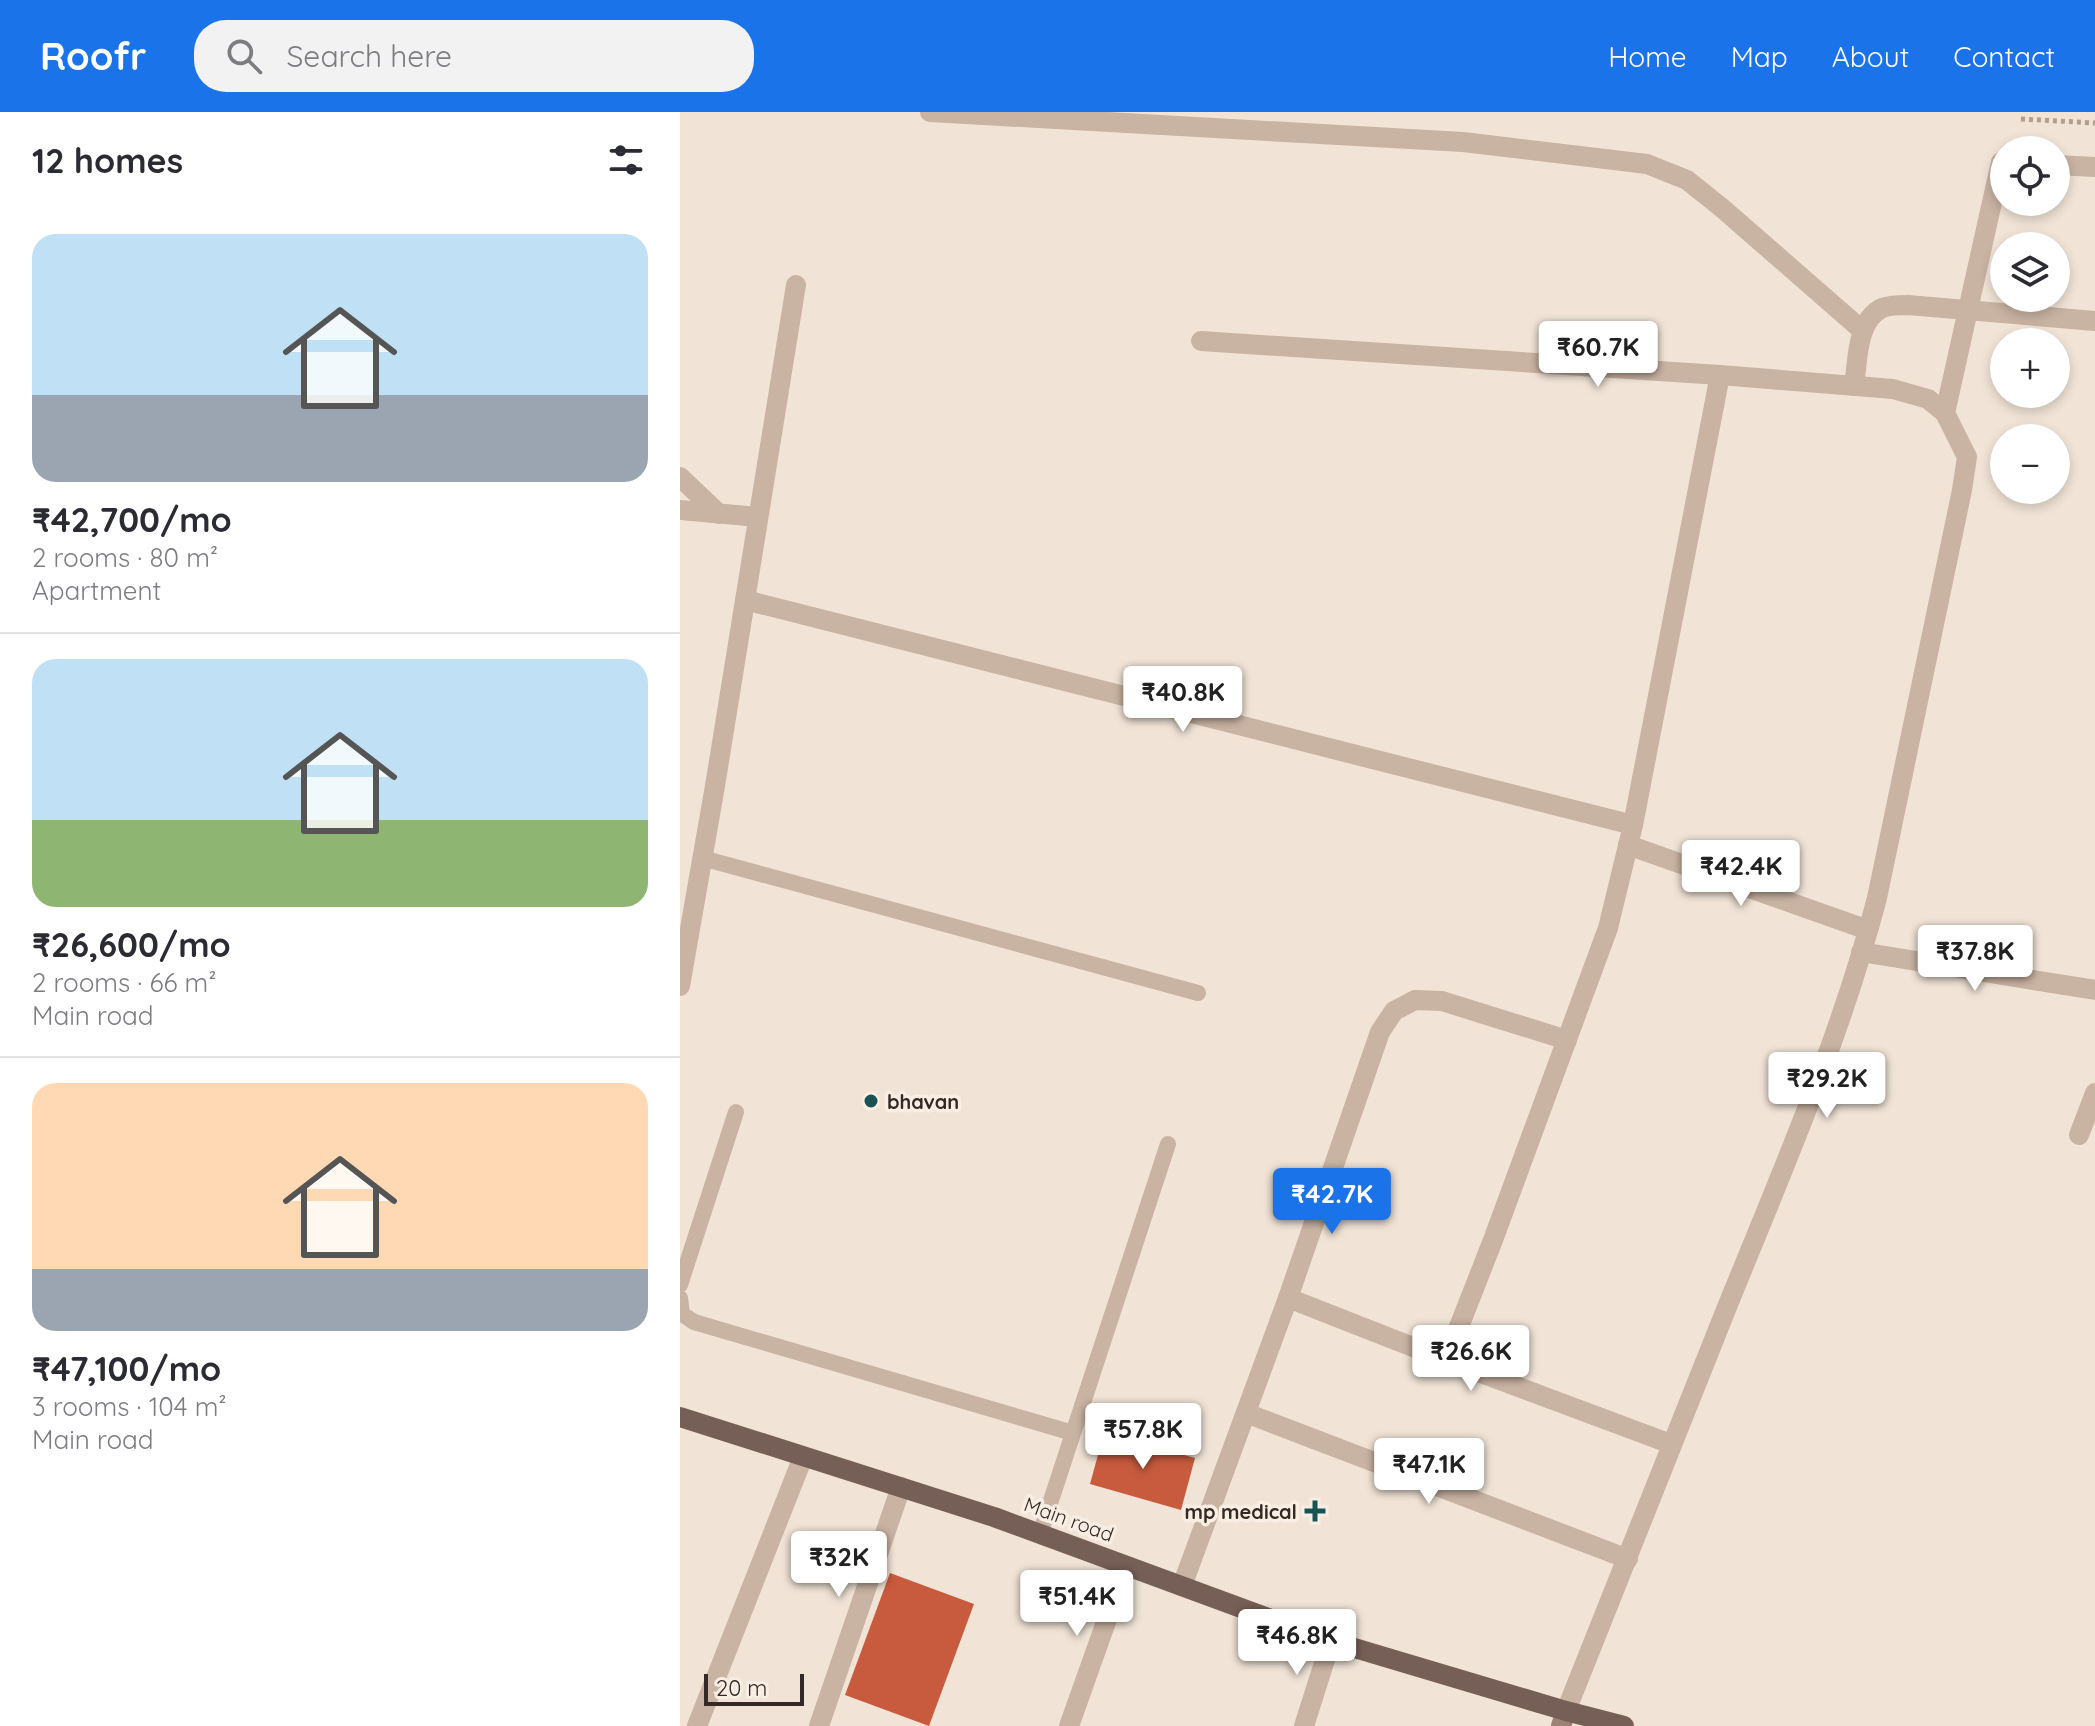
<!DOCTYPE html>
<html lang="en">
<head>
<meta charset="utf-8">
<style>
  body { margin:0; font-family:Quicksand,sans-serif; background:#f2f2f3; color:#2b2b33; height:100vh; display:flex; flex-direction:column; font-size:30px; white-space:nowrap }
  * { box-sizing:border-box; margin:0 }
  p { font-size:26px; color:#7c7c81 }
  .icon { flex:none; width:44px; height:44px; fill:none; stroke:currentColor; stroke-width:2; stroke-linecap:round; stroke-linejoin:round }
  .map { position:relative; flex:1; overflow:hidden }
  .details { display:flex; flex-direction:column; background:#fff; width:680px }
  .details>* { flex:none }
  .fabs { position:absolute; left:1310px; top:24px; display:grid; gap:16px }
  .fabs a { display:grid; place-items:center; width:80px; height:80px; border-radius:50%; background:#fff; box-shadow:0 4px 12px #0003; font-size:40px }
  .scale { position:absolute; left:24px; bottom:20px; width:100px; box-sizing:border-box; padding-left:8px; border:4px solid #342925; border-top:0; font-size:22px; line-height:28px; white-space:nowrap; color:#342925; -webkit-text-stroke:6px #f9eee3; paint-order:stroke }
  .price { position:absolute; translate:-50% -68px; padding:0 18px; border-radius:8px; background:#fff; color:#222; font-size:26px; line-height:52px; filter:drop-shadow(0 2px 4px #0008) }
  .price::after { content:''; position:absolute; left:50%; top:48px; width:24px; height:18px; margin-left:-12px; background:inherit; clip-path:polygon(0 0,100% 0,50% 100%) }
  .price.active { background:#1a73e8; color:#fff }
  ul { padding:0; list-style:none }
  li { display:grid; align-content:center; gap:16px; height:424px; padding:0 32px }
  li+li { border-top:2px solid #e1e1e2 }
  li span { display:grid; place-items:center; height:248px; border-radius:24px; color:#555 }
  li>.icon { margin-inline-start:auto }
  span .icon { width:144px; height:144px; fill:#fffc; stroke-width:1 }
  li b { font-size:34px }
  h2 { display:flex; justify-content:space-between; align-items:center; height:96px; padding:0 32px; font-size:34px }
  header { display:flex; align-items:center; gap:48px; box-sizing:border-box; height:112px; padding:0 40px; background:#1a73e8; color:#fff }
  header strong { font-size:38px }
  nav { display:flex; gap:44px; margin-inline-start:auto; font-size:28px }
  .search { width:560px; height:72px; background:#f2f2f3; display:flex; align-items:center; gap:20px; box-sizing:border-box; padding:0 28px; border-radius:32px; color:#7c7c81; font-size:30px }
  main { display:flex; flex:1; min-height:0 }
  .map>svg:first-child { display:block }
</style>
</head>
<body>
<header>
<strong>Roofr</strong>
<div class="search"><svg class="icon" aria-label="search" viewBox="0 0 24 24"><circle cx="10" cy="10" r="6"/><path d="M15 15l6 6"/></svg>Search here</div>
<nav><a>Home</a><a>Map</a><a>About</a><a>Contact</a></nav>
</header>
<main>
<section class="details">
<h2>12 homes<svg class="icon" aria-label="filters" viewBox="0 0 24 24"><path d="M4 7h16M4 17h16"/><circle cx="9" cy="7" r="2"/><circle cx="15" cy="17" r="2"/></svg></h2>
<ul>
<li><span style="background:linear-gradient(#bfe0f5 65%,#9aa5b1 0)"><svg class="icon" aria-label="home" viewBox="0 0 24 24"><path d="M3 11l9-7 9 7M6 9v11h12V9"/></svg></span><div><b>₹42,700/mo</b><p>2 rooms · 80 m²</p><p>Apartment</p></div></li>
<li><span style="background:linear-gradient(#bfe0f5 65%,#8fb573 0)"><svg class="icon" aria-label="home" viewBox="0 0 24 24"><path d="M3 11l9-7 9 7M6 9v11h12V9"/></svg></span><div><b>₹26,600/mo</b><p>2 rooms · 66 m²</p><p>Main road</p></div></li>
<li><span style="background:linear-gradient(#ffd9b3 75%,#9aa5b1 0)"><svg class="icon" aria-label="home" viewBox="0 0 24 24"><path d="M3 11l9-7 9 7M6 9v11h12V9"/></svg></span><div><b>₹47,100/mo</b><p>3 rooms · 104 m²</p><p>Main road</p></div></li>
</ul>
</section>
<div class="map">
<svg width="1415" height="1614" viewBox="0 0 1415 1614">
  <rect width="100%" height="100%" fill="#f1e4d7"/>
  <g fill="#c85b3e">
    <polygon points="424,1321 515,1346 501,1398 410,1372"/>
    <polygon points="210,1461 294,1492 249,1614 165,1583"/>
  </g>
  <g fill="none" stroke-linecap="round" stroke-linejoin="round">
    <polyline stroke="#b49d8d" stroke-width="5" stroke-dasharray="4 4" stroke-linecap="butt" points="1341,7 1415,11"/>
    <g stroke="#c9b3a3" stroke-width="16">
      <polyline points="22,746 518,881"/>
      <polyline points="0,1173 56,1000"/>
      <polyline points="0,1186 2,1202 14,1210 393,1321"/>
      <polyline points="360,1422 488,1032"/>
    </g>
    <g stroke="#c9b3a3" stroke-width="20">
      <polyline points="250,0 783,30 967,52 1007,68 1042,96 1183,219"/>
      <polyline points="1376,53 1415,55"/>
      <path d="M521,229l519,34 173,14 35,10 17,14 22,44 -5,33 -85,408c-37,142 -97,278 -152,414 -54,133 -105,266 -159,399"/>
      <path d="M1174,274c4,-25 2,-65 28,-78 7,-3 18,-3 26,-3l187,16"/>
      <polyline points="1265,301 1321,50 1324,50"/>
      <polyline points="0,365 39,402"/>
      <polyline points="0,398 78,405"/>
      <polyline points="65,488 953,713"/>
      <polyline points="948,733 1188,818"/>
      <polyline points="1181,840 1415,878"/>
      <polyline points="0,874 35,674 116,173"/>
      <polyline points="1399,1023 1415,981"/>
      <polyline points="608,1186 766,1248 991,1332"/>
      <polyline points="766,1248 813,1128 928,816 953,713 1040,263"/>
      <polyline points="566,1301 948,1447"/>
      <polyline points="502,1474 608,1186 700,920 714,899 735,888 762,889 887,928"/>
      <polyline points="17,1614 123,1345"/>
      <polyline points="139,1614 221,1375"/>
      <polyline points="389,1614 446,1454"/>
      <polyline points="624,1614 651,1529"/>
    </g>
    <polyline stroke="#9c8274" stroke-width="20" points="881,1614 886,1599"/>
    <polyline stroke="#765f56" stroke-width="20" points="0,1305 314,1405 651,1529 886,1599 944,1614"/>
  </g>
  <g fill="#1a5355" stroke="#f9eee3" stroke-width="3">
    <circle cx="191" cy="989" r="8"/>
    <path d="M631 1387h8v8h8v8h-8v8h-8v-8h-8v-8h8z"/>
  </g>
  <g text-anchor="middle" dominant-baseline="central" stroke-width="7" stroke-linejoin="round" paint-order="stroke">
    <g font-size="20" font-weight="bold" fill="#342925" stroke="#f9eee3" text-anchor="start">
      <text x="207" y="989">bhavan</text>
      <text x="617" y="1399" text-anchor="end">mp medical</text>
    </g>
    <g font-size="20" fill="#342925" stroke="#f9eee3">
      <text transform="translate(389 1407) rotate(20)">Main road</text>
    </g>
  </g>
</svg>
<div class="fabs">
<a><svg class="icon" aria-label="locate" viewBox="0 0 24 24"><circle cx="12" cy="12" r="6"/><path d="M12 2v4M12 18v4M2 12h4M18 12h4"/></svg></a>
<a><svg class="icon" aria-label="layers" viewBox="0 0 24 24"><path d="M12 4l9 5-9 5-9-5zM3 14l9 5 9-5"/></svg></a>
<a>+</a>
<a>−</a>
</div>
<div class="scale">20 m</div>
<b class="price" style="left:918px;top:277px">₹60.7K</b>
<b class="price" style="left:503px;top:622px">₹40.8K</b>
<b class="price" style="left:1061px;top:796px">₹42.4K</b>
<b class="price" style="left:1295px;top:881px">₹37.8K</b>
<b class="price" style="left:1147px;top:1008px">₹29.2K</b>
<b class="price active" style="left:652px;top:1124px">₹42.7K</b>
<b class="price" style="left:791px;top:1281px">₹26.6K</b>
<b class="price" style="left:463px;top:1359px">₹57.8K</b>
<b class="price" style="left:749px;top:1394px">₹47.1K</b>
<b class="price" style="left:159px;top:1487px">₹32K</b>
<b class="price" style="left:397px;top:1526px">₹51.4K</b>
<b class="price" style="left:617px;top:1565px">₹46.8K</b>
</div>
</main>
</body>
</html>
